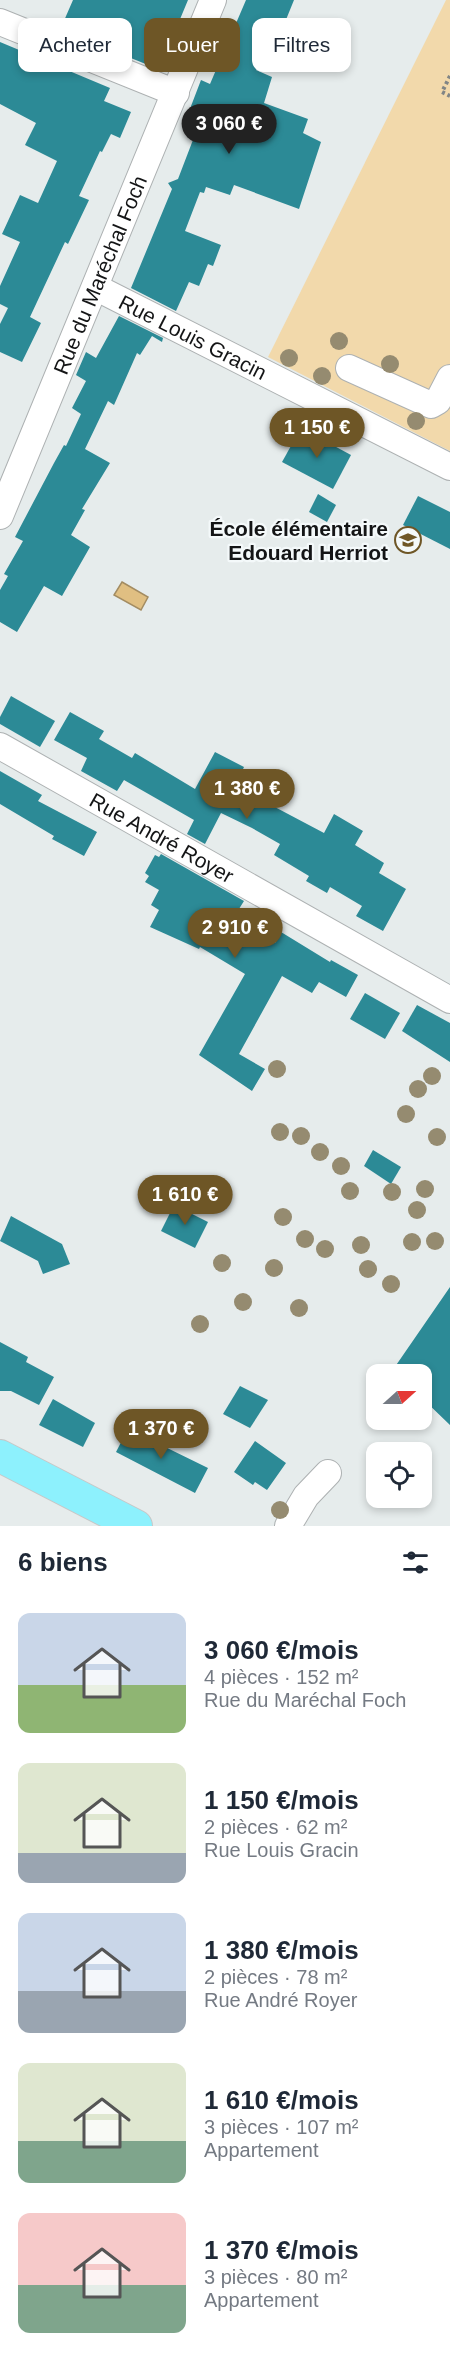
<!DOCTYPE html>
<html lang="fr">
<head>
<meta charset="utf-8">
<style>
  body { margin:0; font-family:Arial,sans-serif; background:#f6f6f7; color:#1f2937; height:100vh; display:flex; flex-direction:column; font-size:22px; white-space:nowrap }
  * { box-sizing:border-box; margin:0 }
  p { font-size:20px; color:#747a83 }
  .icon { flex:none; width:33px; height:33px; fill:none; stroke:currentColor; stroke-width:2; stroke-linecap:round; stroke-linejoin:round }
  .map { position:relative; height:1526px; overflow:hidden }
  .sheet { display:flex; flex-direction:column; background:#fff; flex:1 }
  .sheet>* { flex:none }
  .hud { position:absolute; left:18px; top:18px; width:414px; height:54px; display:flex; gap:12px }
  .needle { width:39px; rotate:69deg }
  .tools { position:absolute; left:366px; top:1364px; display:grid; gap:12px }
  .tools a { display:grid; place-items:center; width:66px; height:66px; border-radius:12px; background:#fff; box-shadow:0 3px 9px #0003; font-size:30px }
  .price { position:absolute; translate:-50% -51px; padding:0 14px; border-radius:21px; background:#6e5626; color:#fff; font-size:20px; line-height:39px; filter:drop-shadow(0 2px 3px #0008) }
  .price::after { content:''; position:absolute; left:50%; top:36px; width:18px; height:14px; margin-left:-9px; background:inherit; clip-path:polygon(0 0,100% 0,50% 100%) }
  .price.current { background:#222; color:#fff }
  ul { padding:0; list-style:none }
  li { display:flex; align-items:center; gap:18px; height:150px; padding:0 18px }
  li span { display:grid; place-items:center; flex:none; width:168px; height:120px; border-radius:12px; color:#555 }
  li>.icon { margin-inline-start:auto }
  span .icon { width:72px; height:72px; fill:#fffc; stroke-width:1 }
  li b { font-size:26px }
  h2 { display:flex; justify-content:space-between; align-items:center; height:72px; padding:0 18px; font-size:26px }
  .tag { padding:0 21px; border-radius:12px; background:#fff; box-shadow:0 3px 9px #0003; font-size:21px; line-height:54px }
  .tag.current { background:#6e5626; color:#fff }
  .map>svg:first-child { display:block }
</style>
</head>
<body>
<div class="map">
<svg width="450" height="1526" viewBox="0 0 450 1526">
  <rect width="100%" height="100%" fill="#e6ecec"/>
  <polygon fill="#f2d9ab" points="446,0 450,0 450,451 268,357"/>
  <polygon fill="#e0bf82" stroke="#a38c62" stroke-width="1.5" points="122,582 148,597 141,610 114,595"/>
  <g fill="#2c8a96">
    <polygon points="73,0 188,0 173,36 180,40 171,63 158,69 116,52 119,45 63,23"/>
    <polygon points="246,0 294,0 281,32 273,28 256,70 272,77 264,103 308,119 303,133 321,142 299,209 234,185 230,195 206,187 204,193 200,192 185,231 221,245 213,266 208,264 199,286 189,282 176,311 131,288 172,189 168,183 178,179 196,132 183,127 201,80 210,84"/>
    <polygon points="0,42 110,88 104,101 131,112 120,138 111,134 102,152 100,151 79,196 89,200 68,244 65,242 30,317 41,323 22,362 0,352 0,324 8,308 0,304 0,286 20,242 2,234 20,195 38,203 57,161 25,145 36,123 0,104"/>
    <polygon points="119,316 163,338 162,342 152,336 140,355 137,353 114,405 108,401 85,449 110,463 82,509 85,510 71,535 90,547 62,596 44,586 17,632 0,622 0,590 8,576 4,574 23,541 15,537 54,463 64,445 66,446 81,414 72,408 86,381 76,375 86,352 96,358"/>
    <polygon points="301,428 351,455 333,489 282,462"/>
    <polygon points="318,494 336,505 327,522 309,512"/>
    <polygon points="418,496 450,512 450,549 403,525"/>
    <polygon points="11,696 55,721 40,747 0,724 0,717"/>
    <polygon points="70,712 104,731 99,739 132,758 135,753 195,789 215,752 244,767 235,786 324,833 334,814 363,831 355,845 384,863 379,873 406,889 383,931 356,916 362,906 330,887 327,893 306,881 309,876 274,855 280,844 252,828 221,813 205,844 187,834 194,820 124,780 117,791 81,771 87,758 54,740"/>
    <polygon points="0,771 42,795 38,801 97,832 84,856 52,839 54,836 0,804"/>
    <polygon points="161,854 244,901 232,920 275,943 281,932 330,962 331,960 358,975 346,997 319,982 312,993 282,976 239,1054 265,1069 252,1091 199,1055 245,974 200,947 199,949 150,927 159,910 151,905 159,890 145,882 149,876 145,873 155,855 159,857"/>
    <polygon points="365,993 400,1013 385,1039 350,1019"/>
    <polygon points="417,1005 450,1023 450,1062 402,1031"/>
    <polygon points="373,1150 401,1167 391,1184 364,1166"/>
    <polygon points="174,1205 208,1222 195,1248 161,1231"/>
    <polygon points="11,1216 62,1244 70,1264 43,1274 38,1261 0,1241"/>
    <polygon points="450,1287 450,1425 422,1398 422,1374 390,1374"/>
    <polygon points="0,1342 28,1357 26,1362 54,1377 39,1405 11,1391 0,1391"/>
    <polygon points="240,1386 268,1400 250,1428 223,1414"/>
    <polygon points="53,1399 95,1423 83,1447 39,1425"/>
    <polygon points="130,1425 158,1441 157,1443 208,1468 195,1493 116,1452"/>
    <polygon points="255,1441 286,1463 267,1490 255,1482 253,1485 234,1472"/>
  </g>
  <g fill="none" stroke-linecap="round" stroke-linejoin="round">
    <defs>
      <g id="minor">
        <polyline points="0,22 176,93"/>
        <path id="s1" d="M95,287l355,180"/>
        <polyline points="349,368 431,405 438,401 450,378"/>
        <path id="s2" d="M0,516l213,-516"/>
        <path id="s3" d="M0,746l450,254"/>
        <polyline points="288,1526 306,1496 328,1473"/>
      </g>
      <polyline id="major" points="0,1456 136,1526"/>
    </defs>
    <use href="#minor" stroke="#adb1b2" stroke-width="28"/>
    <use href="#major" stroke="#c7c7c7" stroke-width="34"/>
    <polyline stroke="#818585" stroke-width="4" stroke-dasharray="3 3" stroke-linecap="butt" points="450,76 442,92 450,96"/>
    <use href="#minor" stroke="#fff" stroke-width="26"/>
    <use href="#major" stroke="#8df1fd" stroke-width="32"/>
  </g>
  <g fill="#958b70">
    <circle cx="339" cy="341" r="9"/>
    <circle cx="289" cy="358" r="9"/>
    <circle cx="390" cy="364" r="9"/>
    <circle cx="322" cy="376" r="9"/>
    <circle cx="416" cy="421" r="9"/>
    <circle cx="277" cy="1069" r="9"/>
    <circle cx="432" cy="1076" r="9"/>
    <circle cx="418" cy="1089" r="9"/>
    <circle cx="406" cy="1114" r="9"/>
    <circle cx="280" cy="1132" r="9"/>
    <circle cx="301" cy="1136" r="9"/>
    <circle cx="437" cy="1137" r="9"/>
    <circle cx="320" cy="1152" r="9"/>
    <circle cx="341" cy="1166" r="9"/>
    <circle cx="425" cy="1189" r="9"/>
    <circle cx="350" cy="1191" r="9"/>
    <circle cx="392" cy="1192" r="9"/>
    <circle cx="417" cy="1210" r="9"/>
    <circle cx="283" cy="1217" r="9"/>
    <circle cx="305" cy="1239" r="9"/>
    <circle cx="435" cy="1241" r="9"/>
    <circle cx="412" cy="1242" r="9"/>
    <circle cx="361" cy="1245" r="9"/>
    <circle cx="325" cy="1249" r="9"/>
    <circle cx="222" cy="1263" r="9"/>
    <circle cx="274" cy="1268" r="9"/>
    <circle cx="368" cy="1269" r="9"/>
    <circle cx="391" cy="1284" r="9"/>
    <circle cx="243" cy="1302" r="9"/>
    <circle cx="299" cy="1308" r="9"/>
    <circle cx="200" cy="1324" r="9"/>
    <circle cx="280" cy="1510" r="9"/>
  </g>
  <defs>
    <symbol id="school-ring" viewBox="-11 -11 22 22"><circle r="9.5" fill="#f4f9fa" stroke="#6e5626" stroke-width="1.5"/><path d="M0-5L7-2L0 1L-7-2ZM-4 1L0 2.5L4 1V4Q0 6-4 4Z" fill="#6e5626"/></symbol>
  </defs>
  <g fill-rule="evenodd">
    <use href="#school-ring" x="393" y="525" width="30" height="30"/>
  </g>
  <g text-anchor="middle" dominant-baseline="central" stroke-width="4.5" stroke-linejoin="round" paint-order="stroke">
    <g font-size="21" fill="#141516" stroke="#f4f9fa">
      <text stroke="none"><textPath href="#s2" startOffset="261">Rue du Maréchal Foch</textPath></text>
      <text stroke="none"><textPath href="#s1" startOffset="110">Rue Louis Gracin</textPath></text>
      <text stroke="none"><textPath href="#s3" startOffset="186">Rue André Royer</textPath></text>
    </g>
    <g font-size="21" font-weight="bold" fill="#141516" stroke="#f4f9fa" text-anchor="end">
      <text x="388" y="528">École élémentaire<tspan x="388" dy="24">Edouard Herriot</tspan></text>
    </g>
  </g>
</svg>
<div class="tools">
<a><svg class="needle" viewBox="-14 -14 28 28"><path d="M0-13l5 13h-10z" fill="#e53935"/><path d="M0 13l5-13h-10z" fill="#747a83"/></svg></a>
<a><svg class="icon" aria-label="locate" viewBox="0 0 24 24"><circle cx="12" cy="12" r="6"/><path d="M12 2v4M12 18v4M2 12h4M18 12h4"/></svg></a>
</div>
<b class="price current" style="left:229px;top:155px">3 060 €</b>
<b class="price" style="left:317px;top:459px">1 150 €</b>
<b class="price" style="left:247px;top:820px">1 380 €</b>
<b class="price" style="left:235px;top:959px">2 910 €</b>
<b class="price" style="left:185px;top:1226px">1 610 €</b>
<b class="price" style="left:161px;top:1460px">1 370 €</b>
<div class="hud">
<a class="tag">Acheter</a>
<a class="tag current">Louer</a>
<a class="tag">Filtres</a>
</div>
</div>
<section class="sheet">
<h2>6 biens<svg class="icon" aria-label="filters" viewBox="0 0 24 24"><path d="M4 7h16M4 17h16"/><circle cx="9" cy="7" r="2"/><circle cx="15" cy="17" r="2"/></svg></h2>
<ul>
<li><span style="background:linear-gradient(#c9d6e8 60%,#8fb573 0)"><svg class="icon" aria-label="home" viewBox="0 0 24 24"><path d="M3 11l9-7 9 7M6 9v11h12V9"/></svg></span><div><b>3 060 €/mois</b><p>4 pièces · 152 m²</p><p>Rue du Maréchal Foch</p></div></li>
<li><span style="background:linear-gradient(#dfe7d0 75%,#9aa5b1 0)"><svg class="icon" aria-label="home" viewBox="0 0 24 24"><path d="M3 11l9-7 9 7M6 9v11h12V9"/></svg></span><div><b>1 150 €/mois</b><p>2 pièces · 62 m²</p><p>Rue Louis Gracin</p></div></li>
<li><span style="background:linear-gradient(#c9d6e8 65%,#9aa5b1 0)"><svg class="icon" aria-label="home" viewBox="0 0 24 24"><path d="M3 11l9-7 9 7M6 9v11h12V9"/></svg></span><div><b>1 380 €/mois</b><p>2 pièces · 78 m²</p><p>Rue André Royer</p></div></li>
<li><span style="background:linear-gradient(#dfe7d0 65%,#7fa58c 0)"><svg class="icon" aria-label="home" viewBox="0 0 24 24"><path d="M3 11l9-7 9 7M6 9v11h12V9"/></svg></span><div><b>1 610 €/mois</b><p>3 pièces · 107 m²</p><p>Appartement</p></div></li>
<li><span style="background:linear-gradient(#f6c9c9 60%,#7fa58c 0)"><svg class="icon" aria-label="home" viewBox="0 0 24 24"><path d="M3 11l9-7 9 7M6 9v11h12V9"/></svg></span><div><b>1 370 €/mois</b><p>3 pièces · 80 m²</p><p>Appartement</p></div></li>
</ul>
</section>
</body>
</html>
